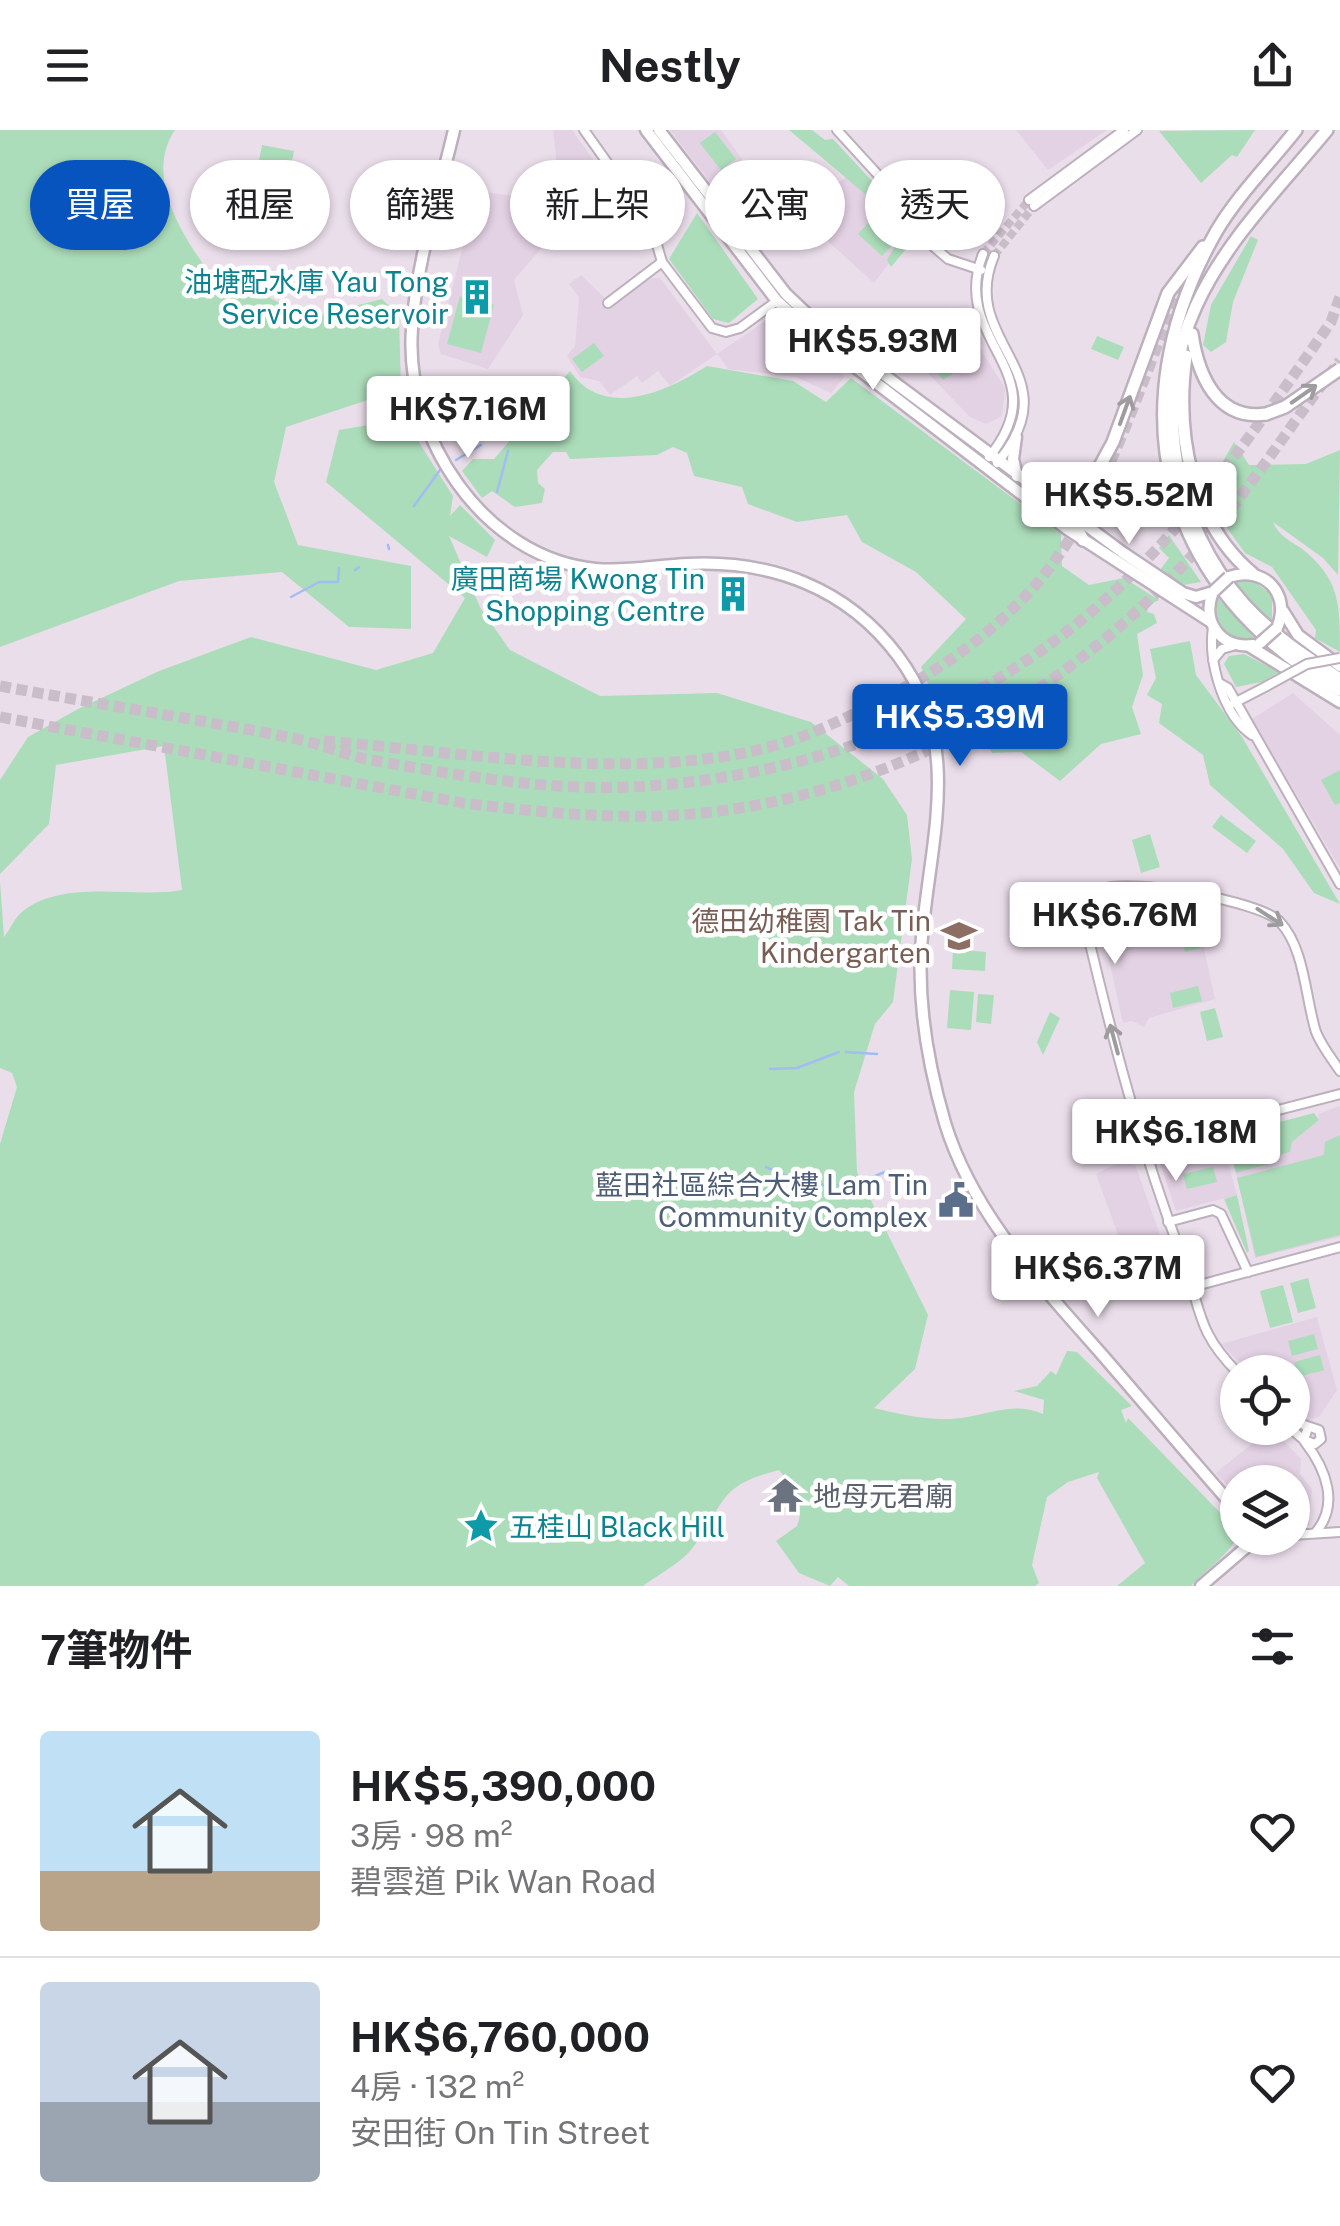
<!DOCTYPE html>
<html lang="zh-TW">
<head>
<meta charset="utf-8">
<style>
  body { margin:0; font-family:"Public Sans","Noto Sans TC",sans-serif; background:#f2f2f2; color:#202124; height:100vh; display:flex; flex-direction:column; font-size:38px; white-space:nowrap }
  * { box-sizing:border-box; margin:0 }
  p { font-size:32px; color:#757577 }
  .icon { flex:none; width:55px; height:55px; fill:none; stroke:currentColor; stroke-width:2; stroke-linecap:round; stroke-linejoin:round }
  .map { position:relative; height:1456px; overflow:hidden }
  .details { display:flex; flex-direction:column; background:#fff; flex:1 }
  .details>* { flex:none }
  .guide { position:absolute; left:30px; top:30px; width:1280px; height:90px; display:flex; gap:20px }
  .controls { position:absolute; left:1220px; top:1225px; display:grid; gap:20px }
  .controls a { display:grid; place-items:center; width:90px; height:90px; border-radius:50%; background:#fff; box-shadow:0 2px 8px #0004; font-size:50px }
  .price { position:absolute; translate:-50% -85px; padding:0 22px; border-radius:10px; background:#fff; color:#222; font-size:32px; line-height:65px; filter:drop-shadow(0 2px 5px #0008) }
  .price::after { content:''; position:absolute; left:50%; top:60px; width:30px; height:22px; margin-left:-15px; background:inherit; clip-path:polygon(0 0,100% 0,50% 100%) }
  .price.on { background:#0854be; color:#fff }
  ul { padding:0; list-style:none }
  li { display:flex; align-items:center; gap:30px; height:250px; padding:0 40px }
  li+li { border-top:2px solid #e0e0e0 }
  li span { display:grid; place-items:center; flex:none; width:280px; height:200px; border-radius:10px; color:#555 }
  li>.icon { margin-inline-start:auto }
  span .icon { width:120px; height:120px; fill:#fffc; stroke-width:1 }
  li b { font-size:42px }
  h2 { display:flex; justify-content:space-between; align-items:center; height:120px; padding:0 40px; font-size:42px }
  .tag { padding:0 35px; border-radius:45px; background:#fff; box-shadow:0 2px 8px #0004; font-size:35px; line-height:90px }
  .tag.on { background:#0854be; color:#fff }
  header { display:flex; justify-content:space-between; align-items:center; height:130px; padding:0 40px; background:#fff; font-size:45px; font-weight:700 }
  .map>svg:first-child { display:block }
</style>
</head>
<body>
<header><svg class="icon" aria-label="menu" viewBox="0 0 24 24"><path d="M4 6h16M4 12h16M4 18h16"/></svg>Nestly<svg class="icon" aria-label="share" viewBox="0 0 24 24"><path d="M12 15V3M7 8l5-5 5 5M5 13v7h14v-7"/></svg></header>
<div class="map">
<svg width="1340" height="1456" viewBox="0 0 1340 1456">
  <rect width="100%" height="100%" fill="#ebdeeb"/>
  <g fill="#e3d1e4">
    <polygon points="553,0 572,0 599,38 582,51 559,53"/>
    <polygon points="670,0 721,0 754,46 723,69"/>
    <polygon points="1016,0 1107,0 1048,40"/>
    <polygon points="846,47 911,104 874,153 797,83"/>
    <polygon points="477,61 522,67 547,82 550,108 514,150 523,185 488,239 441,224 438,214"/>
    <polygon points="581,145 612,175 651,148 660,148 717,224 771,187 845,246 831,263 796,247 728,239 717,224 670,256 658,241 642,253 637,246 610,265 599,251 580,247 567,226 575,216 579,167 569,154"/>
    <polygon points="946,177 957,182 1005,258 1002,286 986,294 970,287 922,237 904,205"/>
    <polygon points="1293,563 1340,605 1340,738 1252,589"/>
    <polygon points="1126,763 1196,783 1215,869 1149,888 1144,897 1132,891 1123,893 1100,788 1109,766"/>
    <polygon points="1340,976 1340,1107 1255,1128 1236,1043 1275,1032 1275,1026 1290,1022 1292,1012 1319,990 1318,984"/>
    <polygon points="1221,1006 1237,1065 1176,1081 1158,1027 1161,1022"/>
    <polygon points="1132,1026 1166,1122 1129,1135 1096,1044"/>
    <polygon points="1317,1187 1337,1260 1319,1287 1304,1292 1293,1283 1292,1242 1249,1242 1221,1214"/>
    <polygon points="1271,1298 1301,1329 1300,1344 1312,1359 1309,1395 1293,1396 1292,1352 1238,1352 1237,1365 1216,1343"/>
  </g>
  <g fill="#acddba">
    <path d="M0,0h175c-35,51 17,121 49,162l44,5 41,21 73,-19 17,17 2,73 -115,38 -12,55 24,63 113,21v63l-62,-2 -67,-55 -103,9 -179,66z"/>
    <polygon points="789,0 812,0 825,10 833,9 900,81 916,107 891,137 887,130 904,102 882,126 858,104 880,80 903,100 902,95"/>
    <polygon points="1255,0 1237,27 1232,25 1201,53 1159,1"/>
    <polygon points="715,2 736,29 721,40 700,13"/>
    <polygon points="262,15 294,21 291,36 259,30"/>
    <polygon points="697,83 758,169 729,193 713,189 669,129"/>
    <polygon points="1251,106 1258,110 1233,172 1226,212 1211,222 1203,215 1211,175"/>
    <polygon points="460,166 494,175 481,223 447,214"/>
    <polygon points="1097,206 1124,217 1118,230 1091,219"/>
    <polygon points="594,213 604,226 582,242 572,229"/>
    <polygon points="941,218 957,241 943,250 927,228"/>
    <path d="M707,236l86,15 33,21 25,-24 210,156 1,32 27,19 35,-7 35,22 -10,5 -2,7 7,2 3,9 -20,11 6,41 -11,32 9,27 -40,10 -41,37 -39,-29 -29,1c-13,-27 -22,-67 -59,-57l-12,-29 45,-48 -50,-47 -54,-30 -15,-27 -50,7 -49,-18 -6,-17 -48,-11 -7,-23 -14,-6 -16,8 -87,4 -4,-7h-13l-16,18 1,13 7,6 -3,14 -27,4 -23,-16 -10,7 -20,-27 11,-12h21l76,-88c34,49 96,21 137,-5z"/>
    <path d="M409,288l6,18 38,60 -3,20 10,-11 35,35 -8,17 -38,-21 32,73 29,41 90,46 117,-3 94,29 72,57 24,36 5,44 -19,143 -18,22 -21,68 3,80 71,143 -13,54 -41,39c30,7 61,15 93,9 26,-4 49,-15 76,-3l1,-14 -30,-9 23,-5 14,-15 5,4 11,-24 10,1 55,54 -11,4 5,13 2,-5 109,112c4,17 -34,41 -46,56h-74l28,-23 -48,-85 2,-6 -31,10 -21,15 -15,68 7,18 -4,3h-186l-11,-9 -8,9 -31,-13 -23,-32 21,-15c9,-22 -4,-39 -18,-56 -62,16 -52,31 -85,76 -11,16 -35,28 -51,40h-643v-442l17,-57 -5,-14 -12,-5v-187l4,56c6,-7 11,-20 18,-25 42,-34 111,-13 160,-22l-18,-144 -108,19 -7,59 -49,50v-94l28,-43 50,-28 81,-38 92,-34 125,33 57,-17 32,-55 -139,-116 13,-52z"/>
    <path d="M1234,312l15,23 57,-1 34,-14 -2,125 -15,-17 -50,-36c5,13 17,19 28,26 39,31 39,55 39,104l-25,-14 1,-8 -44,-63 -27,-14 -18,-25 -12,-53z"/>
    <polygon points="1169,405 1201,452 1183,455 1160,440 1169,428 1159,418"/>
    <polygon points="1252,450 1272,465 1272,493 1233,452"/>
    <path d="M1218,468l36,40c-26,3 -42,-14 -36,-40z"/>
    <polygon points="1190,511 1196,545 1242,607 1340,774 1314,763 1283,719 1210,655 1203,625 1159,593 1162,574 1147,565 1156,548 1150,519"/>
    <polygon points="1244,524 1279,542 1262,552 1236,557 1224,534 1229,526"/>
    <polygon points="1340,640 1340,673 1335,675 1321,650"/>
    <polygon points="1221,685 1256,711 1247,723 1212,697"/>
    <polygon points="1150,704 1160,737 1141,743 1132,710"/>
    <polygon points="1193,789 1200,818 1185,822 1177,793"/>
    <polygon points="953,819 986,822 985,841 952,839"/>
    <polygon points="1198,856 1202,871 1173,878 1170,863"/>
    <polygon points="950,860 974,862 971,900 947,898"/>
    <polygon points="978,864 994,865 991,894 976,892"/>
    <polygon points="1215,878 1223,907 1207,911 1200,882"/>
    <polygon points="1050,882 1060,888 1043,925 1037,912"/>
    <polygon points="1314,983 1319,990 1292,1012 1290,1022 1276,1026 1276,1032 1236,1043 1226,1006"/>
    <polygon points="1340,1005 1340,1105 1256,1127 1237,1048 1324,1025 1325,1012"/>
    <polygon points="1213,1037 1217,1052 1187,1059 1183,1044"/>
    <polygon points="1237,1065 1249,1121 1247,1123 1224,1069"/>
    <polygon points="1308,1148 1316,1178 1298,1183 1290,1153"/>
    <polygon points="1283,1155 1293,1192 1270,1198 1260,1161"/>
    <polygon points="1314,1204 1318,1219 1292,1226 1288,1211"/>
    <polygon points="1320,1225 1324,1240 1298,1247 1294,1232"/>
  </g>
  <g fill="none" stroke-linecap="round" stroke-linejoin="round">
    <g stroke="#a1bdf2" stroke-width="2.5">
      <polyline points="456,330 481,315"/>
      <polyline points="497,362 508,321"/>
      <polyline points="414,376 440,340"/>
      <polyline points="388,415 389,419"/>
      <polyline points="355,440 359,437"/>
      <polyline points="291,467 319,452 338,452 339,438"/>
      <polyline points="846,922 877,924"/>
      <polyline points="770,939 797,938 839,922"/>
      <polyline points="766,1037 804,1054 833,1055"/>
      <polyline points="838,1055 855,1054 890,1040"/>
    </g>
    <g stroke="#c8bdc9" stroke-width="8" stroke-dasharray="8 4" stroke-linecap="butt">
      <polyline points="983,124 1029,70"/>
      <polyline points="994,126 1034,76"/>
    </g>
    <g stroke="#c8bdc9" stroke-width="11" stroke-dasharray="11 5.5" stroke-linecap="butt">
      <path d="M0,556c98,18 196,33 293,52 25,5 49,16 73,21 90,16 190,34 281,27 176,-12 347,-79 475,-202 80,-76 146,-172 209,-262l9,-25"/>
      <path d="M0,587l463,86c66,8 132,15 198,13 200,-8 393,-109 527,-256 56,-61 101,-134 152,-199"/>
      <path d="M324,611c135,11 280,37 415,13 61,-11 115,-39 168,-68 64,-35 122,-83 162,-146 51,-81 75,-168 113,-255"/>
    </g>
    <defs>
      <g id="minor">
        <polyline points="584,0 651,94 662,132 712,198 726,202 740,198 777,171"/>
        <polyline points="837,0 911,81 934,117 948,129 981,140"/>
        <polyline points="1029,70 1124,0"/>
        <polyline points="1034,76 1137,0"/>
        <path d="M983,124c-35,88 77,117 6,203"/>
        <path d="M994,126c-37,88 80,116 3,207"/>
        <polyline points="608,173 662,132"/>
        <path d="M1213,497c-5,35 10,88 39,108"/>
        <polyline points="1213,530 1222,519 1236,515"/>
        <polyline points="1221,554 1228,558 1340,754"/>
        <polyline points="1234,573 1265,557"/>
        <polyline points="1139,1003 1162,1010 1340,964"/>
        <polyline points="1168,1092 1213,1080 1221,1084 1248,1142"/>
        <polyline points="1192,1157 1340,1117"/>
        <path d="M1238,1243c-43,-43 -36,-64 -56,-116 -40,-106 -69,-215 -95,-326 -3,-15 -1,-33 14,-41 24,-13 161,11 179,32 25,27 25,75 36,110 5,13 16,27 24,39"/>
        <polyline points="1292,1291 1319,1300 1321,1309 1315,1314 1304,1310 1308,1297"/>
        <polyline points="1290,1298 1304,1310"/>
        <path d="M1305,1312c21,27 35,63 10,91"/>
        <polyline points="1292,1405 1340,1402"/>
        <polyline points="1259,1410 1269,1408"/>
      </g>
      <g id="major">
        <path d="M454,0c-15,64 -38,133 -42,199 -8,107 71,229 184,240 30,3 62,-4 92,-5 84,-4 159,24 210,92 69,92 29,191 23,294 -3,58 8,118 24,173 28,92 98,164 160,235 44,51 88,103 133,154"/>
        <polyline points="646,0 777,171 820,210 1067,399 1211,492"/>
        <polyline points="659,0 786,164 824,200 1122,422 1183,463 1196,467 1213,462"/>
        <polyline points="1016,307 1013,329 1017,346"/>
        <path d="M1229,447c34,-12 63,16 48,51"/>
        <path d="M1213,462c-12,30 8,57 40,53"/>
        <polyline points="1283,481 1298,505 1340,536"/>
        <polyline points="1249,516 1340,572"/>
        <polyline points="1201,1456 1257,1408"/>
      </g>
      <g id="highway">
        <path d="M1296,0c-26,33 -59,66 -80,102 -101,178 -54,358 124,458"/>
        <path d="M1327,0c-46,56 -101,110 -131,176 -45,98 -23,219 48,298 28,31 62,53 96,75"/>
        <path d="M1192,204c6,41 25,87 74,80"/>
        <path d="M1186,226c-11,78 5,166 67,218"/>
        <polyline points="1055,375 1070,379 1080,372"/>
        <polyline points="1083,410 1076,395 1079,375 1113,312 1168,163 1203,117"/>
      </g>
    </defs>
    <use href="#minor" stroke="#bcb0bc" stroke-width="12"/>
    <use href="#major" stroke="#bcb0bc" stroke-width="15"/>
    <use href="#highway" stroke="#bcb0bc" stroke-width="16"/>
    <use href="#minor" stroke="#fff" stroke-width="8"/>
    <use href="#major" stroke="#fff" stroke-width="10"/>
    <use href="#highway" stroke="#fff" stroke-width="11"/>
    <defs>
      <polyline id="minor-bridge" points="1265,557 1307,534 1340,528"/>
      <g id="major-bridge">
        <polyline points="1213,462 1229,447"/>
        <polyline points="1260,513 1277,498"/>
      </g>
      <polyline id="highway-bridge" points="1266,284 1285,277 1340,239"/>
    </defs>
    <use href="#minor-bridge" stroke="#bcb0bc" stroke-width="12" stroke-linecap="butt"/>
    <use href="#major-bridge" stroke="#bcb0bc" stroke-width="15" stroke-linecap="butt"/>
    <use href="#highway-bridge" stroke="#bcb0bc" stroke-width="16" stroke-linecap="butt"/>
    <use href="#minor-bridge" stroke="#fff" stroke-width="8"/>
    <use href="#major-bridge" stroke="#fff" stroke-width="10"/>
    <use href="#highway-bridge" stroke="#fff" stroke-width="11"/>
  </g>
  <defs><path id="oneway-shaft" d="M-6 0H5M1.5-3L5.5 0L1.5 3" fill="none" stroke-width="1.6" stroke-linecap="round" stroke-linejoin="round" transform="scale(2.5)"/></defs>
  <g stroke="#9e9c9f">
    <use href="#oneway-shaft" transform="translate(1304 264) rotate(-35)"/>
    <use href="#oneway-shaft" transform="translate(1125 280) rotate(-70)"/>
    <use href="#oneway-shaft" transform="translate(1270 787) rotate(33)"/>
    <use href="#oneway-shaft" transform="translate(1114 909) rotate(-105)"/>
  </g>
  <defs>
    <symbol id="building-bare" viewBox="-9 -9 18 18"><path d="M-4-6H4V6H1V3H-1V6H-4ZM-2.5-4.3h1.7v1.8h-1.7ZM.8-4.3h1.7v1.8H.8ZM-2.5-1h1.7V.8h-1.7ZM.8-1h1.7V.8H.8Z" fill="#0f9aa8" stroke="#fff" stroke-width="2.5" paint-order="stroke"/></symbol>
    <symbol id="school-bare" viewBox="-9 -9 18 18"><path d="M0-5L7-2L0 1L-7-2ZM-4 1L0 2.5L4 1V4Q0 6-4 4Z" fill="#8d6e63" stroke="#fff" stroke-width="2.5" paint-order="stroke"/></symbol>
    <symbol id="civic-bare" viewBox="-9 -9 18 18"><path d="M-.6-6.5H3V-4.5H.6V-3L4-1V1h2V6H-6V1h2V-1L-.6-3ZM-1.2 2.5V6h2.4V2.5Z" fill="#5c6f8a" stroke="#fff" stroke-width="2.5" paint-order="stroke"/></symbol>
    <symbol id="temple-bare" viewBox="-9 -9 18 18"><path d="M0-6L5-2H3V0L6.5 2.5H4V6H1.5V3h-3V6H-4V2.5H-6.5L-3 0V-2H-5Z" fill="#6b7280" stroke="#fff" stroke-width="2.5" paint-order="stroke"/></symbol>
    <symbol id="sight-bare" viewBox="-9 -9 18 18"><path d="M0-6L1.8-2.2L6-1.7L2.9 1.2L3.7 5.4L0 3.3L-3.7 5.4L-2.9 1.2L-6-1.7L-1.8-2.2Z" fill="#0f9aa8" stroke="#fff" stroke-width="2.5" paint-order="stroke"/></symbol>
  </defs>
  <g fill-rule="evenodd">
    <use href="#building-bare" x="452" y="142" width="50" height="50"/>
    <use href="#building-bare" x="708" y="439" width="50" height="50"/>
    <use href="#school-bare" x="934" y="781" width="50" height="50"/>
    <use href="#civic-bare" x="931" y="1045" width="50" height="50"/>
    <use href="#temple-bare" x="760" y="1340" width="50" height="50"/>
    <use href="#sight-bare" x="456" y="1371" width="50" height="50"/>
  </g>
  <g text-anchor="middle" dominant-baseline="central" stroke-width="9" stroke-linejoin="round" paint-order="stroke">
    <g font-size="28" fill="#0d838f" stroke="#fff" text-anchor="end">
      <text x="449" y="151">油塘配水庫 Yau Tong<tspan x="449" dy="32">Service Reservoir</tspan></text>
      <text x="705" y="448">廣田商場 Kwong Tin<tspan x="705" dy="32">Shopping Centre</tspan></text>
      <text x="509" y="1396" text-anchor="start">五桂山 Black Hill</text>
    </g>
    <g font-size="28" fill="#785e54" stroke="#fff" text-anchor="end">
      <text x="931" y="790">德田幼稚園 Tak Tin<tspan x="931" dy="32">Kindergarten</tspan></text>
    </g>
    <g font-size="28" fill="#4e5e75" stroke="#fff" text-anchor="end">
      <text x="928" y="1054">藍田社區綜合大樓 Lam Tin<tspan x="928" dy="32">Community Complex</tspan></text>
    </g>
    <g font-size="28" fill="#5b616d" stroke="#fff" text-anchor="start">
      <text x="813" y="1365">地母元君廟</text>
    </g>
  </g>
</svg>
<div class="controls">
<a><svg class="icon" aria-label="locate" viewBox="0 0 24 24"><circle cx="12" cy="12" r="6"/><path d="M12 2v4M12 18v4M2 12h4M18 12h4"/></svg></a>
<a><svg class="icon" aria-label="layers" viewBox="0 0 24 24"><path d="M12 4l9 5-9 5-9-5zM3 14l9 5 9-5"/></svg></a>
</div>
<b class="price" style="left:873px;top:263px">HK$5.93M</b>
<b class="price" style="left:468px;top:331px">HK$7.16M</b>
<b class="price" style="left:1129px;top:417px">HK$5.52M</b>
<b class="price on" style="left:960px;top:639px">HK$5.39M</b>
<b class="price" style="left:1115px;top:837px">HK$6.76M</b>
<b class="price" style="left:1176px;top:1054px">HK$6.18M</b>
<b class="price" style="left:1098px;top:1190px">HK$6.37M</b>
<div class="guide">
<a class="tag on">買屋</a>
<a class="tag">租屋</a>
<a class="tag">篩選</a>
<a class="tag">新上架</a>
<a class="tag">公寓</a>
<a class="tag">透天</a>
</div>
</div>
<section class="details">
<h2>7筆物件<svg class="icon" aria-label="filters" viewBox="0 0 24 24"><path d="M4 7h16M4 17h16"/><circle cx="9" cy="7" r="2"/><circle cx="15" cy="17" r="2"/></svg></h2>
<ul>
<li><span style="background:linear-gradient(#bfe0f5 70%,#b9a48a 0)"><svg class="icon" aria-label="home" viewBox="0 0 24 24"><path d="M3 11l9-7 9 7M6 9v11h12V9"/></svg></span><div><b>HK$5,390,000</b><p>3房 · 98 m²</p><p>碧雲道 Pik Wan Road</p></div><svg class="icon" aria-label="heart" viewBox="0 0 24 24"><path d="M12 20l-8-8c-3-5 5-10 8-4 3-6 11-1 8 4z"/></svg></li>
<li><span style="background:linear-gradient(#c9d6e8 60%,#9aa5b1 0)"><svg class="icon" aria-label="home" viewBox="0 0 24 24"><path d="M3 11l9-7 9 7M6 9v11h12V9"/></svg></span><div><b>HK$6,760,000</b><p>4房 · 132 m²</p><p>安田街 On Tin Street</p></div><svg class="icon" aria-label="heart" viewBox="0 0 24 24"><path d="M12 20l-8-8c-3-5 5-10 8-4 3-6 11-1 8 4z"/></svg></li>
</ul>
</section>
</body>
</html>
